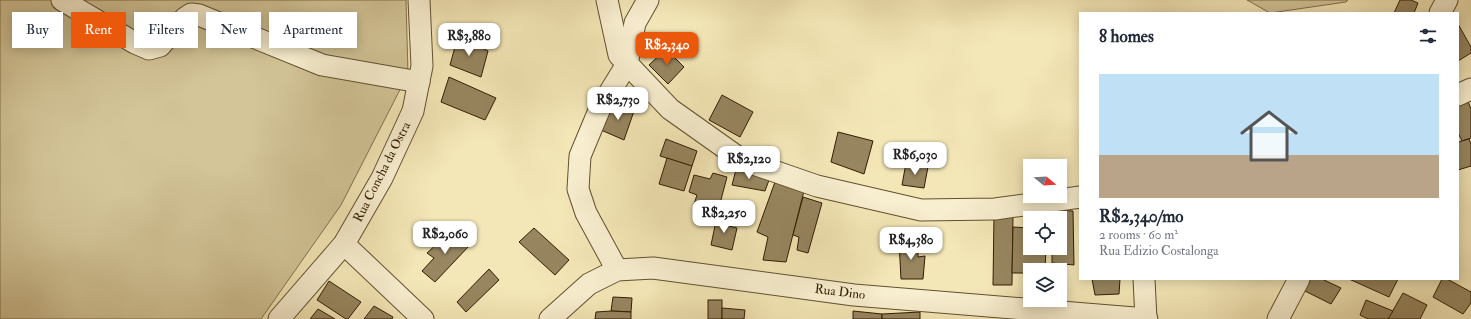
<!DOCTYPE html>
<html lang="en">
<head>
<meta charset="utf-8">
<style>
  body { margin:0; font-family:"IM FELL Double Pica",serif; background:#f6f6f7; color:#1f2937; height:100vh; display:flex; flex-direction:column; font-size:15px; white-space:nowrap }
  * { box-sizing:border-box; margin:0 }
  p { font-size:13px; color:#747a83 }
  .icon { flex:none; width:22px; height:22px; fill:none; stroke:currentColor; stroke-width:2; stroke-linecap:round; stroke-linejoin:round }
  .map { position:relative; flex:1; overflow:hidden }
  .panel { position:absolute; left:1079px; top:12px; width:380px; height:268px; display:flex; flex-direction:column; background:#fff; border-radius:0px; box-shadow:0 2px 10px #0003 }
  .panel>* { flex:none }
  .hud { position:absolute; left:12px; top:12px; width:380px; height:36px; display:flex; gap:8px }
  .needle { width:26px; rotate:108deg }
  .fabs { position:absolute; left:1023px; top:159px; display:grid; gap:8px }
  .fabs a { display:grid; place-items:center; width:44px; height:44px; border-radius:0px; background:#fff; box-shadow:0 2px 10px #0003; font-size:20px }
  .price { position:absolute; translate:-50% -34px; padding:0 9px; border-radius:8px; background:#fff; color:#222; font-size:13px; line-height:26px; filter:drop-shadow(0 1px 2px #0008) }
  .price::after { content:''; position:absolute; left:50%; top:24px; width:12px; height:9px; margin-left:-6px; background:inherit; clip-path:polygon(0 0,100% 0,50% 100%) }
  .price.active { background:#ea580c; color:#fff }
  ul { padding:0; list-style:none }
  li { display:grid; align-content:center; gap:8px; height:212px; padding:0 20px }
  li span { display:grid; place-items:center; height:124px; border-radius:0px; color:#555 }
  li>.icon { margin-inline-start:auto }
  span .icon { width:72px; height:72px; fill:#fffc; stroke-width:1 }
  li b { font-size:17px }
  h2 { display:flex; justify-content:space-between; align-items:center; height:48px; padding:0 20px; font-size:17px }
  .tag { padding:0 14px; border-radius:0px; background:#fff; box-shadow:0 2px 10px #0003; font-size:14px; line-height:36px }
  .tag.active { background:#ea580c; color:#fff }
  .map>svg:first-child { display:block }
</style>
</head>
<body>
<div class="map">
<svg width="1471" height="319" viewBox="0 0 1471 319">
  <rect width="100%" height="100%" fill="#f4e7b7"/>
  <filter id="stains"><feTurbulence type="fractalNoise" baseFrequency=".005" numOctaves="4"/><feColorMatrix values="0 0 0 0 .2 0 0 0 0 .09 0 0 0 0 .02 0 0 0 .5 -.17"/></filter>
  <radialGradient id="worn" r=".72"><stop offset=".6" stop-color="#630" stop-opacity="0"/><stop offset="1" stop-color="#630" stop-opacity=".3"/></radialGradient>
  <g fill="#d3c598" stroke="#82714d">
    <polygon points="0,0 406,0 408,74 341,205 261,319 0,319"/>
    <polygon points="1247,0 1348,0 1346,2 1270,13"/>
  </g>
  <g fill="#978660" stroke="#321d02">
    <polygon points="1400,0 1411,0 1418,3 1414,13 1394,13"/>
    <polygon points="1458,24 1471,47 1471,53 1458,61"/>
    <polygon points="458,36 488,51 481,77 450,65"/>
    <polygon points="666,49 684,67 668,84 649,65"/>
    <polygon points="449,77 496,98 485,120 441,102"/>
    <polygon points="722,95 753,112 740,137 709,120"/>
    <polygon points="1467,99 1471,109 1471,138 1462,141 1458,133 1458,103"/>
    <polygon points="611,102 634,111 624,140 601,130"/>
    <polygon points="838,132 873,141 864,174 831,162"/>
    <polygon points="666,139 697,151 692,166 660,156"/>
    <polygon points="1469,139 1471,144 1471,166 1458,170 1458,142"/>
    <polygon points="667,158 692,166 684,191 659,184"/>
    <polygon points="906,163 928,167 924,188 902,185"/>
    <polygon points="737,166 769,180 765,191 732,185"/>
    <polygon points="713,173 727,177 718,211 694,204 697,195 689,192 694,175 710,179"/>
    <polygon points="775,182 804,191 786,262 763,260 768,237 757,232"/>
    <polygon points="803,197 822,203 808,253 797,250 799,237 793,235"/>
    <polygon points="1051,210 1073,211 1074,265 1052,263 1052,248 1060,248 1060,218 1051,218"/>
    <polygon points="994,215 1013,215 1012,285 993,285"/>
    <polygon points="717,216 731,221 729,226 737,228 732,250 711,245"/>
    <polygon points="1013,227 1030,228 1030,248 1046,248 1045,270 1030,270 1030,273 1012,273"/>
    <polygon points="534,228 569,260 555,275 519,242"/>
    <polygon points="453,229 469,246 435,282 422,271 434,258 427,253"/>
    <polygon points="899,242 918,242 918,257 925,256 923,279 901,279"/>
    <polygon points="489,269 499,280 466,312 457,302"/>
    <polygon points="1092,279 1120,279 1119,294 1095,295"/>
    <polygon points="1308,279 1322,279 1341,288 1331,304 1303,290"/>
    <polygon points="1349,279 1398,279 1389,297"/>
    <polygon points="1442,279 1447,279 1471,292 1471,303 1463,314 1433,297"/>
    <polygon points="329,281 361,302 348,319 346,319 317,300"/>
    <polygon points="1403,293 1427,305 1420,319 1388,319"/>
    <polygon points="613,297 632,298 631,312 611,311"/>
    <rect x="708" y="300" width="14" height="19"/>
    <polygon points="1366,300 1393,311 1388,319 1368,319 1360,315"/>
    <polygon points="374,306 393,317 392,319 364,319"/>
    <polygon points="722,308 745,310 744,319 722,319"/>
    <polygon points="318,309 335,319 310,319"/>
    <polygon points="611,311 631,312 631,319 595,319 596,312"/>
    <polygon points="853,311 882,314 882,319 853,319"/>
    <polygon points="920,312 920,319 882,319 882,314"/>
  </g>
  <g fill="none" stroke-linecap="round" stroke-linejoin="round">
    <defs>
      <g id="minor">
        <polyline points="62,0 135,43 149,49 160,46 185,18 191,14 199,15 322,65 419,82"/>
        <polyline points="607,0 619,55 670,109 742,160 817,186 921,210 995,209 1080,197"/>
        <polyline points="1440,13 1447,0"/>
        <polyline points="1458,95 1471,89"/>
        <polyline points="344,244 423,319"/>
        <polyline points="617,270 586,213 578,189 580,156 600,108 627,64 635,23 648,0"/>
        <polyline points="1144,279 1146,319"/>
        <polyline points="279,319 344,244 382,178 413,111 422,66 419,0"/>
        <polyline points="550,319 589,284 617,270 653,268 854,295 1147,319"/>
        <polyline points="1278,319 1299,279"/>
      </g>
    </defs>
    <use href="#minor" stroke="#62502f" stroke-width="23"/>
    <use href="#minor" stroke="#f8efd0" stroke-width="21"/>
  </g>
  <g text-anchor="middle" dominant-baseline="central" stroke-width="3.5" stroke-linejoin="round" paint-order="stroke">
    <g font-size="13" fill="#321d02" stroke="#f8efd0">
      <text transform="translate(382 172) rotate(-63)">Rua Concha da Ostra</text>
      <text transform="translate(840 292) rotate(7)">Rua Dino</text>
    </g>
  </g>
  <rect width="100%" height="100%" filter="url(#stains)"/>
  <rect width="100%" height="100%" fill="url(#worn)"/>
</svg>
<div class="fabs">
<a><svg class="needle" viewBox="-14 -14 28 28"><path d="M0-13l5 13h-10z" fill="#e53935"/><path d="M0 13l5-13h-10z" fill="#747a83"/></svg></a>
<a><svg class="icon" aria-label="locate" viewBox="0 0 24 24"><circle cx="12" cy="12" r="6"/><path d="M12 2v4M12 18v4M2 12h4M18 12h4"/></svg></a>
<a><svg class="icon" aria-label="layers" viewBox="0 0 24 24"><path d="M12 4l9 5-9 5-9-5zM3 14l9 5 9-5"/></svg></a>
</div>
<b class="price" style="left:469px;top:57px">R$3,880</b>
<b class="price active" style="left:667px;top:66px">R$2,340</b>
<b class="price" style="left:618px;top:121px">R$2,730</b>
<b class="price" style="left:915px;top:176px">R$6,030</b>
<b class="price" style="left:749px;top:180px">R$2,120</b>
<b class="price" style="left:724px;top:234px">R$2,250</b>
<b class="price" style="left:445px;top:255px">R$2,060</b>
<b class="price" style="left:911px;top:261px">R$4,380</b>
<div class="hud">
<a class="tag">Buy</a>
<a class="tag active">Rent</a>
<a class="tag">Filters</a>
<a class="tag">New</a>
<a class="tag">Apartment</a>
</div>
<section class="panel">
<h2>8 homes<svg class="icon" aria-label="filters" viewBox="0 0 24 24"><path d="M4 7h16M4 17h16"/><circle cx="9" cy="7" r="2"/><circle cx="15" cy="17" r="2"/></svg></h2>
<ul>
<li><span style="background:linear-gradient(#bfe0f5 65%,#b9a48a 0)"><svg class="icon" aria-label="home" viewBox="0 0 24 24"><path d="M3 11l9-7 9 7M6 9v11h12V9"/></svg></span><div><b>R$2,340/mo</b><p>2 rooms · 60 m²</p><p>Rua Edizio Costalonga</p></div></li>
</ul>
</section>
</div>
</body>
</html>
